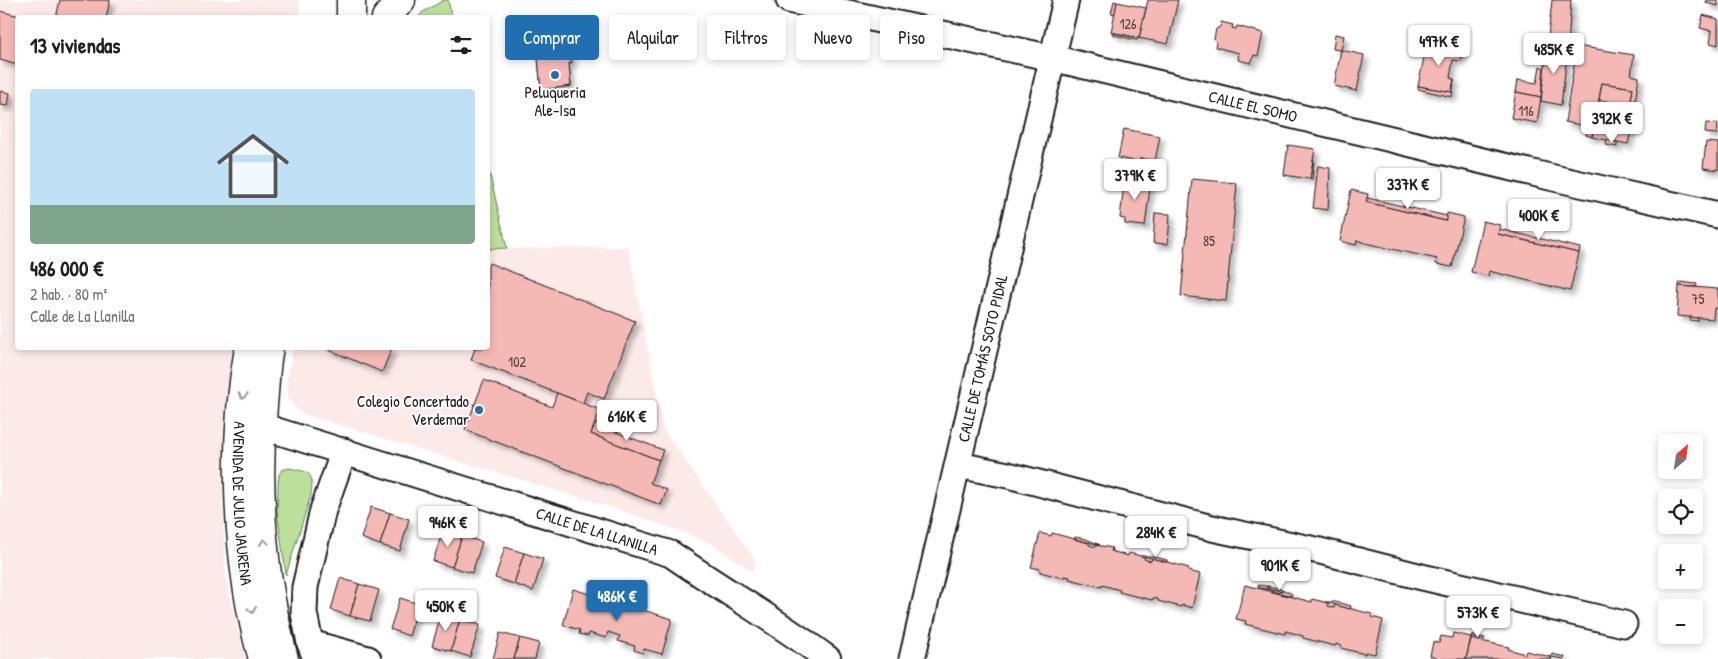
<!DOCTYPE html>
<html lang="es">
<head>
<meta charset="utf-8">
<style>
  body { margin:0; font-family:"Patrick Hand",sans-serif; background:#f2f2f2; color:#202124; height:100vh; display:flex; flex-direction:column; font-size:19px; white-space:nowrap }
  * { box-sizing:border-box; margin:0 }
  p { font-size:16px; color:#757577 }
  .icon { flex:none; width:28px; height:28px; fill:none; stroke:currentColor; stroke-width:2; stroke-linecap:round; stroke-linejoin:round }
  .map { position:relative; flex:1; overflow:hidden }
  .panel { position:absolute; left:15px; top:15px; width:475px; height:335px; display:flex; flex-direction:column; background:#fff; border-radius:5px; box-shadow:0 2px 8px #0003 }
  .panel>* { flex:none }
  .top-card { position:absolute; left:505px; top:15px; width:475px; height:45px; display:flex; gap:10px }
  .needle { width:32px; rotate:29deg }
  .fabs { position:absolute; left:1658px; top:434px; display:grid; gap:10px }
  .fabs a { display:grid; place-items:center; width:45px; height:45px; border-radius:5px; background:#fff; box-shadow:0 2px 8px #0003; font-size:25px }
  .price { position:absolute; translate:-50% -42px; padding:0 11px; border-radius:5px; background:#fff; color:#222; font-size:16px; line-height:32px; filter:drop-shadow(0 1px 2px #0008) }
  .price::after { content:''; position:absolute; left:50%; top:30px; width:15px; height:11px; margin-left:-8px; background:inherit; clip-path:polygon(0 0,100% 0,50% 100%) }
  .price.on { background:#1f6fb2; color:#fff }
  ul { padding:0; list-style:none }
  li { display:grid; align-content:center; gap:10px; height:265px; padding:0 15px }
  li+li { border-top:1px solid #e0e0e0 }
  li span { display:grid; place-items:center; height:155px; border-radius:5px; color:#555 }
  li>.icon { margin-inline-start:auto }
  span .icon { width:90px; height:90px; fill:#fffc; stroke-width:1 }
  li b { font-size:21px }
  h2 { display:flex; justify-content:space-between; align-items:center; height:60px; padding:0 15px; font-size:21px }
  .pill { padding:0 18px; border-radius:5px; background:#fff; box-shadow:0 2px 8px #0003; font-size:18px; line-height:45px }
  .pill.on { background:#1f6fb2; color:#fff }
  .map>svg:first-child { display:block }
</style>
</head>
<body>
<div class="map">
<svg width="1718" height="659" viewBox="0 0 1718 659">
  <defs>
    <filter id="shadow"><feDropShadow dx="4.5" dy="4.5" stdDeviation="2.5" flood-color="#0004"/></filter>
  </defs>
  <rect width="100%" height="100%" fill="#fff"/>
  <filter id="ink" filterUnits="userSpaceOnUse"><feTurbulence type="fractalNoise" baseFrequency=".02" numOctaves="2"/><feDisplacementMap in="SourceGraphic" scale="10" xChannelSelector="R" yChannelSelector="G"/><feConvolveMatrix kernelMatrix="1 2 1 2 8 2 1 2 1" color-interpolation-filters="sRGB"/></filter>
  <g filter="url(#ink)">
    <g fill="#fceae9">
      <polygon points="0,0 299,0 300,17 18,18 18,348 232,348 224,418 222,480 226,578 245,659 0,659"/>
      <polygon points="628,247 663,429 756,561 752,571 712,544 688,534 614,508 303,414 293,406 288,397 287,379 293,348 488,348 488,249"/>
    </g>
    <g fill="#bbe09b" stroke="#6c7e5c">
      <polygon points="444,0 448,0 452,17 418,17 423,12"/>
      <polygon points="488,167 507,248 488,249"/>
      <path d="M289,468c21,4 25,4 22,27l-25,80 -9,-64 1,-27 1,-10 3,-4z"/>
    </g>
    <g fill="#f5b9b5" stroke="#1c1c1c" filter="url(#shadow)">
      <polygon points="60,0 110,0 106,18 56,18"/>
      <polygon points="1148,0 1178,0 1168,44 1139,38"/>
      <polygon points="1552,0 1571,0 1568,47 1547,46"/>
      <polygon points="1707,0 1718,0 1718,6 1706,3"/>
      <polygon points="1114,1 1117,2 1115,14 1111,13"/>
      <polygon points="1117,2 1146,8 1139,38 1111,32"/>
      <polygon points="0,11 27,18 18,18 18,65 0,60"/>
      <polygon points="1703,15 1718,19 1718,45 1710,43 1712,31 1700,28"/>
      <polygon points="1221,22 1233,25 1232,28 1236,29 1237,26 1263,33 1258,56 1254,55 1251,63 1238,60 1239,53 1215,47 1216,42 1214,39 1216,29 1220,27"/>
      <polygon points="1114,33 1138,38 1137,40 1114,35"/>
      <polygon points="1335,34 1344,36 1341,50 1333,49"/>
      <polygon points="567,43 571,86 541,90 537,47"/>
      <polygon points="567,43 568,53 571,53 572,63 569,63 571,86 541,90 537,47"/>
      <polygon points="1427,43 1463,50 1461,61 1453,60 1450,78 1454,79 1452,92 1418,86"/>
      <polygon points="1547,46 1568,47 1561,105 1541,101"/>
      <polygon points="1577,46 1634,55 1631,75 1639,77 1634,107 1630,106 1633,88 1602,83 1592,137 1586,135 1587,126 1565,122"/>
      <polygon points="1341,50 1364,55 1357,91 1334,86"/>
      <polygon points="1540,66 1544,68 1541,97 1516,92 1518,80 1537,83"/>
      <polygon points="1454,79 1452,97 1418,89 1418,86 1452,92"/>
      <polygon points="1602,83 1633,88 1630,106 1599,100"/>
      <polygon points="0,91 10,93 8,106 0,105"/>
      <polygon points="1516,92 1541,97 1537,123 1511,118"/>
      <polygon points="1599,100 1636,107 1628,144 1592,137"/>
      <polygon points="1706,123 1718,124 1717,134 1705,133"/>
      <polygon points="1124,129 1160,136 1155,161 1140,158 1140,162 1118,158"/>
      <polygon points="1607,140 1617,142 1617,147 1606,145"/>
      <polygon points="1706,142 1718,143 1718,170 1703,168"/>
      <polygon points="1288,145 1315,149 1310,179 1284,175"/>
      <polygon points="1313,160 1314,160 1312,179 1310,179"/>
      <polygon points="1318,166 1330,168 1328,210 1313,208"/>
      <polygon points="1125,176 1151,180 1145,226 1125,224 1125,219 1120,218"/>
      <polygon points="1192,179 1237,183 1226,301 1181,296"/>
      <polygon points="1351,190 1368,194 1366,202 1446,221 1447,213 1464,217 1452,267 1436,264 1437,259 1365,243 1357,240 1356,245 1340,241"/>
      <polygon points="1367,198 1447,216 1446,221 1366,202"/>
      <polygon points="1155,213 1170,214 1168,244 1153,243"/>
      <polygon points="1483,221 1500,225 1498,234 1579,253 1570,291 1489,271 1488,276 1471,272"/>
      <polygon points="1499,229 1580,248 1579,253 1498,234"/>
      <polygon points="489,263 635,321 604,399 587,392 583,403 471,360 475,348 473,348 488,348 488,266"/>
      <polygon points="1680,282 1697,284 1696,287 1679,286"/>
      <polygon points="1679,286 1718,289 1718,309 1714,308 1713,319 1677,316"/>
      <polygon points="1690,317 1698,318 1698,321 1690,320"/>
      <polygon points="324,348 392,348 382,372"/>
      <polygon points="484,380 552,407 557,393 600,410 591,434 659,460 650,483 667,490 661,505 465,430"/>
      <polygon points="595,424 663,450 659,460 591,434"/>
      <polygon points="371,507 390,513 380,545 361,538"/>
      <polygon points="390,513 409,519 400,551 380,545"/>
      <polygon points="443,530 462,536 452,567 433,561"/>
      <polygon points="1040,533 1051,536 1052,533 1089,543 1089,545 1096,547 1096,545 1112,548 1111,551 1128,556 1129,553 1145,557 1144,559 1151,561 1152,558 1189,568 1188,571 1200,574 1192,608 1182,605 1181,607 1158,601 1158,599 1153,598 1152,600 1119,592 1120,590 1102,585 1102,587 1069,579 1070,577 1064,576 1063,578 1040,572 1040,569 1031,567"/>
      <polygon points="462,536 482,542 472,573 452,567"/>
      <polygon points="1075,537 1086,539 1100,545 1074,539"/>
      <polygon points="505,547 524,553 514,584 495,578"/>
      <polygon points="524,553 543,559 533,591 514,584"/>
      <polygon points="1142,556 1151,556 1167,560 1167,562"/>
      <polygon points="340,578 359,584 350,616 331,610"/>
      <polygon points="359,584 379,590 370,621 350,616"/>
      <polygon points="1245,585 1312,602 1312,599 1328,603 1328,606 1334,608 1335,605 1372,614 1372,617 1383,620 1375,654 1365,652 1365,654 1341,648 1342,646 1336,644 1335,646 1303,638 1303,636 1286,631 1285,634 1245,624 1246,621 1236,619"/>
      <polygon points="1258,585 1267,586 1266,589 1258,587"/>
      <polygon points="1267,586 1269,586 1268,588 1282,591 1282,589 1292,594 1291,596 1266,589"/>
      <polygon points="1269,586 1282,589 1282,591 1268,588"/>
      <polygon points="573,589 615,602 616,598 631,602 630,606 672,619 662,654 644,649 643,653 634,650 635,646 618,641 620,636 608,632 606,638 589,633 588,636 579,634 580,630 563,625"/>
      <polygon points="400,598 419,604 409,636 390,629"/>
      <polygon points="1325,602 1335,602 1351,606 1350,609"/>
      <polygon points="441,614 460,619 451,651 432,646"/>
      <polygon points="460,619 480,625 470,657 451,651"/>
      <polygon points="500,633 520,638 514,659 493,659"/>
      <polygon points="1453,633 1471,637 1466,659 1439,659 1430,656 1433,642 1439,643 1441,636 1452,638"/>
      <polygon points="1472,635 1485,638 1484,640 1471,637"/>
      <polygon points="520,638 539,643 535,659 514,659"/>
      <polygon points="1471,639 1509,647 1508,649 1525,654 1526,651 1551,657 1551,659 1552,659 1466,659"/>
      <polygon points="1552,654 1565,657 1564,659 1551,657"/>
    </g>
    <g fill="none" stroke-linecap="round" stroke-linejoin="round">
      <defs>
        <g id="street">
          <path id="s1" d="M789,0l263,58 502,120 164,37"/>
          <path id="s2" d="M261,426l410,128c52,36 106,67 157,105"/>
          <polyline points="958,465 1008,475 1212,528 1320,551 1422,577 1624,624"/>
          <polyline points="310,643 368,659"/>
          <polyline points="316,659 310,643 304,613 305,587 323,510 344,451"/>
          <path id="s3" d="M912,659l154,-659"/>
        </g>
        <g id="primary">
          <polyline points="351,18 351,0"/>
          <polyline points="386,18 401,0"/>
          <path id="s4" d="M249,348c-17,94 -13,218 14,311"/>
          <path d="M269,348c-4,18 -4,38 -6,57 -7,85 -1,171 21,254"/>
        </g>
      </defs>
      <use href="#street" stroke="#1c1c1c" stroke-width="29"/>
      <use href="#primary" stroke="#1c1c1c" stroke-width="31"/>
      <use href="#street" stroke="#fff" stroke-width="25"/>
      <use href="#primary" stroke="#fff" stroke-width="28"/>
    </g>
    <defs><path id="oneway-chevron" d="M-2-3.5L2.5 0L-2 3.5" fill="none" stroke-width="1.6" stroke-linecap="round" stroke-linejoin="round" transform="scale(1.25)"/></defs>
    <g stroke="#999">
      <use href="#oneway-chevron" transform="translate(243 396) rotate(94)"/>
      <use href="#oneway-chevron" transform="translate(264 542) rotate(-98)"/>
      <use href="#oneway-chevron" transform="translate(252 610) rotate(80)"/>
    </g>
  </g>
  <g fill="#1f6fb2" stroke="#fff" stroke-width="2">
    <circle cx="555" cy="75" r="5"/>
    <circle cx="479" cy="410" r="5"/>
  </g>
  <g text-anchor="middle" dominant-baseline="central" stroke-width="4" stroke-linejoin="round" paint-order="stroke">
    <g font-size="14" fill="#524342">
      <text x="1128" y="23">126</text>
      <text x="1526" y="110">116</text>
      <text x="1209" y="240">85</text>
      <text x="1698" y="298">75</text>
      <text x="517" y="361">102</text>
    </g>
    <g font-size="16" fill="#1c1c1c" stroke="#fff">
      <text x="555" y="92">Peluqueria<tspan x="555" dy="18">Ale-Isa</tspan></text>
      <text x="469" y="401" text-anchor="end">Colegio Concertado<tspan x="469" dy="18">Verdemar</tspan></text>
    </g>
    <g font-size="16" fill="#1c1c1c" stroke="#fff">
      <text stroke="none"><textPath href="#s1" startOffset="476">CALLE EL SOMO</textPath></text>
      <text stroke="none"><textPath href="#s3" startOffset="309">CALLE DE TOMÁS SOTO PIDAL</textPath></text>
      <text stroke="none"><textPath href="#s4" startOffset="156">AVENIDA DE JULIO JAURENA</textPath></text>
      <text stroke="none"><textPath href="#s2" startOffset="352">CALLE DE LA LLANILLA</textPath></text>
    </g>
  </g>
</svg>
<div class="fabs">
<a><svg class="needle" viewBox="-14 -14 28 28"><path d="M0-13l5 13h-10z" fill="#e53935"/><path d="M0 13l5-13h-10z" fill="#757577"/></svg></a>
<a><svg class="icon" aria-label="locate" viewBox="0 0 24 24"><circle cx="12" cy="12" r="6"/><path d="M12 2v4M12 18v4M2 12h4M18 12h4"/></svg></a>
<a>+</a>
<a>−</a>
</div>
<b class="price" style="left:1439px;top:67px">497K €</b>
<b class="price" style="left:1554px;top:75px">485K €</b>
<b class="price" style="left:1612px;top:144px">392K €</b>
<b class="price" style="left:1135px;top:201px">379K €</b>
<b class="price" style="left:1408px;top:210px">337K €</b>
<b class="price" style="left:1539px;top:241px">400K €</b>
<b class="price" style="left:627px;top:442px">616K €</b>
<b class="price" style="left:448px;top:548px">946K €</b>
<b class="price" style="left:1156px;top:558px">284K €</b>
<b class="price" style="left:1280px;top:591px">901K €</b>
<b class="price on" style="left:617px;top:622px">486K €</b>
<b class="price" style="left:446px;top:632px">450K €</b>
<b class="price" style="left:1478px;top:638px">573K €</b>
<div class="top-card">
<a class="pill on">Comprar</a>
<a class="pill">Alquilar</a>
<a class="pill">Filtros</a>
<a class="pill">Nuevo</a>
<a class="pill">Piso</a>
</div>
<section class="panel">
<h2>13 viviendas<svg class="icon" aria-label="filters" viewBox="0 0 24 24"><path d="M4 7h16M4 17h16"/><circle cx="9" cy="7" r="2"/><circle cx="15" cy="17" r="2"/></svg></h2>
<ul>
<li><span style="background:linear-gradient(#bfe0f5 75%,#7fa58c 0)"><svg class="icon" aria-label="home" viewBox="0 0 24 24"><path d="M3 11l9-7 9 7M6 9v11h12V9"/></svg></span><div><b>486 000 €</b><p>2 hab. · 80 m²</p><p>Calle de La Llanilla</p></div></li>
</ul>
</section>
</div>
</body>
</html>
